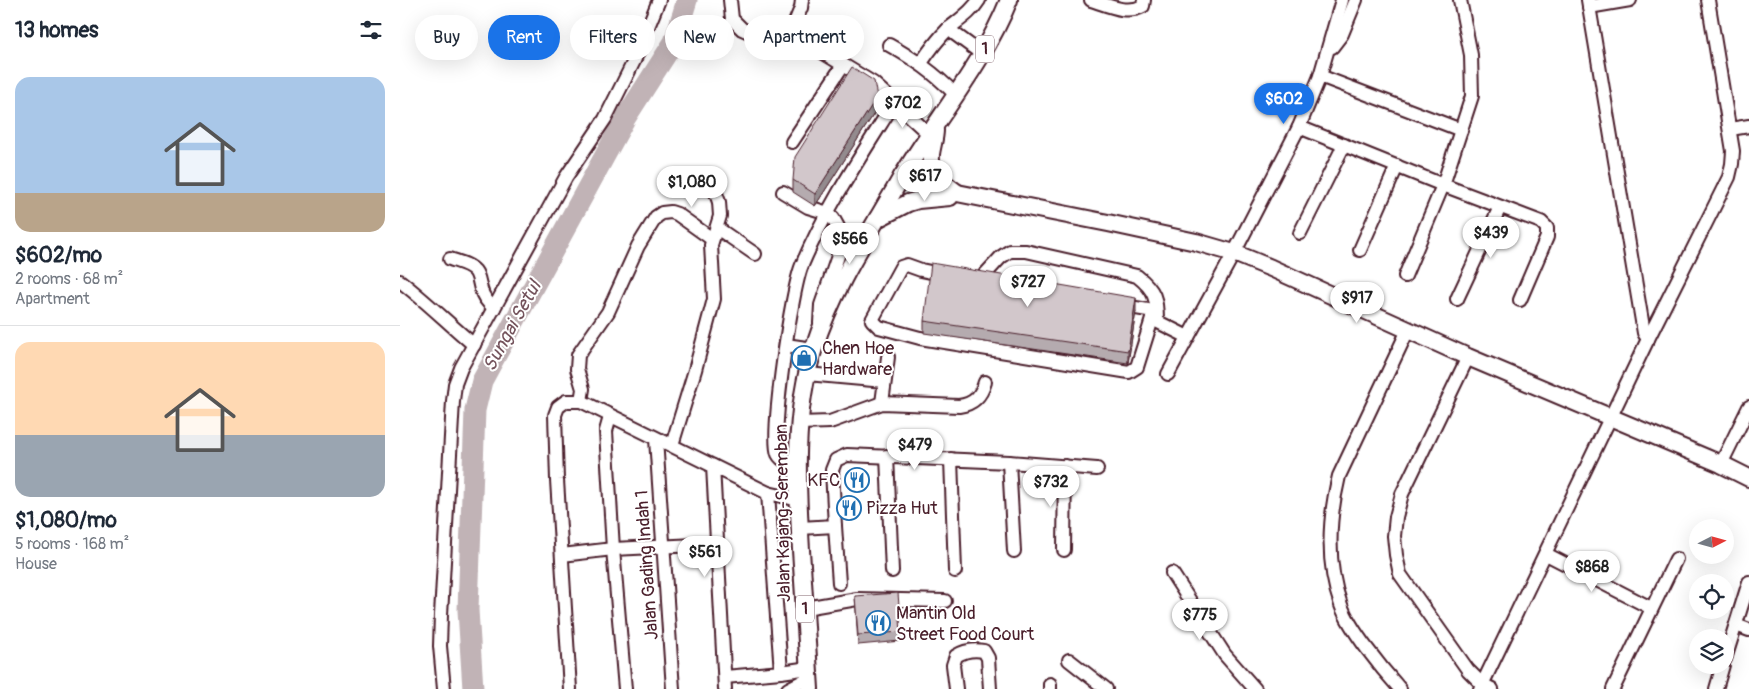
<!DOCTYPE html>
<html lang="en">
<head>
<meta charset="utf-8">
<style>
  body { margin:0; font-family:Pangolin,sans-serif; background:#f6f6f7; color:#1f2937; height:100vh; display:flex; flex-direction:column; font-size:19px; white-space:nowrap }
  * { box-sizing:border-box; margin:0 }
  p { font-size:16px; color:#747a83 }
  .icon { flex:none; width:28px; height:28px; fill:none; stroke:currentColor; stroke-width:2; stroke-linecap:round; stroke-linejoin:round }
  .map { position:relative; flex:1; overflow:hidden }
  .details { display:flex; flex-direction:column; background:#fff; width:400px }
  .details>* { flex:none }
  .guide { position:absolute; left:15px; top:15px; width:475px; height:45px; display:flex; gap:10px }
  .needle { width:32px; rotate:84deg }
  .fabs { position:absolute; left:1289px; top:519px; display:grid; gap:10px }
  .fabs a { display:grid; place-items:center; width:45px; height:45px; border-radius:50%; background:#fff; box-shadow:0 5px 20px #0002; font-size:25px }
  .price { position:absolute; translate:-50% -42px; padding:0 11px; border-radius:18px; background:#fff; color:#222; font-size:16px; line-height:32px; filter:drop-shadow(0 1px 2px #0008) }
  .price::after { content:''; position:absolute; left:50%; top:30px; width:15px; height:11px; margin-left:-8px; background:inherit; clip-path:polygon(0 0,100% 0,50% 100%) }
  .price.current { background:#1a73e8; color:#fff }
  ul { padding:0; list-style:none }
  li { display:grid; align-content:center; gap:10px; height:265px; padding:0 15px }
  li+li { border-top:1px solid #e0e1e3 }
  li span { display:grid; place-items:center; height:155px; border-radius:15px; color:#555 }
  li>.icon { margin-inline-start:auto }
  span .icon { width:90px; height:90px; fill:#fffc; stroke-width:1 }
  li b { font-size:21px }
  h2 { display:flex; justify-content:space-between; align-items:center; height:60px; padding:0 15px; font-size:21px }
  .chip { padding:0 18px; border-radius:22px; background:#fff; box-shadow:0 5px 20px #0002; font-size:18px; line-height:45px }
  .chip.current { background:#1a73e8; color:#fff }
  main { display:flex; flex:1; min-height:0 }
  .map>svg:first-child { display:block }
</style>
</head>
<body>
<main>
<section class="details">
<h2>13 homes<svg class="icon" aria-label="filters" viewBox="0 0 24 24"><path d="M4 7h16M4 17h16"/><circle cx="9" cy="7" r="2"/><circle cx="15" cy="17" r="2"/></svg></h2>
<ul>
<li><span style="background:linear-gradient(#a9c7e8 75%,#b9a48a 0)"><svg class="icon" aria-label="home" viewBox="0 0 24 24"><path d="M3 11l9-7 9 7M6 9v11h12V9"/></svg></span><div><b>$602/mo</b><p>2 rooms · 68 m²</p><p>Apartment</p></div></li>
<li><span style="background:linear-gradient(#ffd9b3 60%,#9aa5b1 0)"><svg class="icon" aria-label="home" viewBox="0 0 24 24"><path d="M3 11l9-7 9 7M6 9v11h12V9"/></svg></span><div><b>$1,080/mo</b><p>5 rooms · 168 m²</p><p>House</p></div></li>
</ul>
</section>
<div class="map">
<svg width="1349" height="689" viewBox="0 0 1349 689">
  <rect width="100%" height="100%" fill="#fff"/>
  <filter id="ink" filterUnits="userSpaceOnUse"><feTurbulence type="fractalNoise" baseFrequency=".02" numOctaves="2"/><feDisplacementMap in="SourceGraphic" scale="10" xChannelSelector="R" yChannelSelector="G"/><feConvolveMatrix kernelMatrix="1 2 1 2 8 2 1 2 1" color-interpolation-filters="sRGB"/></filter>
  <g filter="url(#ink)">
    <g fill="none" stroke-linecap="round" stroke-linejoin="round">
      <polyline stroke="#c1b3b6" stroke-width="21" points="73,689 68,610 75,410 82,381 226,117 274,42 287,0"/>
      <defs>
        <g id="minor">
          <polyline points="330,0 332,19 342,29 369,41 381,45 394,43 406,44 422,52 473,83 529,134"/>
          <path d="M691,0c17,5 35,15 52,6l1,-6"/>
          <polyline points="1188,0 1244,333 1248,339"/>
          <polyline points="1189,7 1230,0"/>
          <polyline points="548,29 582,54"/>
          <polyline points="394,43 396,20 401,8 402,0"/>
          <path d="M489,45c27,15 44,27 66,49"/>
          <polyline points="932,47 942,34 956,0"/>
          <path d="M521,63c8,-12 16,-23 27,-34 11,-9 23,-16 31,-29"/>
          <polyline points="920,76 1061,130"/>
          <polyline points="899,127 1043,185 1141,222 1147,228 1147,237 1120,300"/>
          <polyline points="1330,129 1349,126"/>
          <polyline points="392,142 443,65"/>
          <polyline points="383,192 408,207 428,213 433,218 438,227 439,253 421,305 420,323"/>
          <polyline points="317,228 355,254"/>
          <polyline points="900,233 944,145"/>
          <polyline points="960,250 997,166"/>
          <path d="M50,259c8,3 19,5 25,12 4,5 4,12 6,18 2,9 7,14 13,19"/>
          <polygon points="507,265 521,270 578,282 748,310 752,313 752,319 737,367 729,372 520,338 479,327 472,320 501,267"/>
          <polyline points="1005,276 1043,185 1072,96 1071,55 1060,0"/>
          <path d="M0,281c26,20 49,43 74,64"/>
          <path d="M578,282l23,-25 9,-6h16l111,25c18,14 20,23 20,45"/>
          <polyline points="1057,299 1100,207"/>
          <polyline points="752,319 788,337"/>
          <polyline points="386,345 413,349"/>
          <polyline points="1068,357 1002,494 996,517 994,536 996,555 1000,574 1068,670 1082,684 1092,689"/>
          <polyline points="407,374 484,381"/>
          <polyline points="768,374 834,253 899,127 920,76 942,0"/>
          <polyline points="181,401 183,389 177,369 178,355 208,312 238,246 256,217 262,213 271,212 277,214 312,239"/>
          <polyline points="482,403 488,357"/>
          <polyline points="210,417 206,431 213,549 225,689"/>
          <path d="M399,423l31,-1 52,-19 77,3c15,-2 22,-10 26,-24"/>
          <polyline points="256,439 273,689"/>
          <polyline points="272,445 295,370 314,299 311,245 320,216 319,202 310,177"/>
          <polyline points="487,456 492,571"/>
          <polyline points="551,459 555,571"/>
          <path d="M398,462c-8,0 -16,0 -20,-8 -8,-19 14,-167 24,-189 24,-57 59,-109 92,-162"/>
          <polyline points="609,462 614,551"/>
          <polyline points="1321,464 1349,407"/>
          <polyline points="313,466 325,689"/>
          <polyline points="435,526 439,583"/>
          <polyline points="400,528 435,526 432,470 436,460 447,455 609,462 697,469"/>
          <polyline points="664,550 665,466"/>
          <polyline points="1146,554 1251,608"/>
          <polyline points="162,555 213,549 317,544"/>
          <polyline points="772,573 825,655 855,689"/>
          <polyline points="405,608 457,599 545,601"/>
          <polyline points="1336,625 1349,630"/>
          <polyline points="1325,659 1349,582"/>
          <polyline points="669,660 706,689"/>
          <polyline points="381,672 409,668"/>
          <polyline points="325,677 381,672 368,493"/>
          <polyline points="650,684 650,689"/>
          <polyline points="44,689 40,646 41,615 53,401 55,384 61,368 166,177 205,119 234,61 259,0"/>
          <polyline points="170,689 157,480 155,415 158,407 166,401 181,401 368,493 399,500"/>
          <polyline points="388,689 409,678"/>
          <path d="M556,689l-3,-24 3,-9c9,-6 17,-7 28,-5l4,7 2,31"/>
          <path d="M1000,689c-18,-20 -50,-59 -59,-84 -15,-42 -12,-88 -2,-129l69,-146"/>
          <polyline points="1080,689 1248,339 1329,177 1332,164 1333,151 1308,0"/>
          <polyline points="1213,689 1276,559"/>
          <polyline points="1316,689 1323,665"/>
        </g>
        <g id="major">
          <path d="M535,130c0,8 -3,16 -4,24 -2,18 11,28 25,38"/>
          <polyline points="502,176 537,189 708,223 796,242 834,253 871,268 1068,357 1321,464 1349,478"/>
          <polyline points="477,219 508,203 518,200 550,197"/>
          <path d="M410,689c-3,-46 -6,-93 -9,-139 -4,-67 -8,-137 13,-202 19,-60 55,-114 86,-168 35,-60 83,-115 109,-180"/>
        </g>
      </defs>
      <use href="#minor" stroke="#4a1f2b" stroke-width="16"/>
      <use href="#major" stroke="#4a1f2b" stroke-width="20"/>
      <use href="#minor" stroke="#fff" stroke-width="12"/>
      <use href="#major" stroke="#fff" stroke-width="16"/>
    </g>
    <g fill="#b5abaf" stroke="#4a1f2b">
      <polygon points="477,109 415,206 393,192 393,180"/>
      <polygon points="736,311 728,363 524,333 524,321"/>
      <polygon points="455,596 501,632 501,641 458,645"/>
    </g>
    <g fill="#938b8e" stroke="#4a1f2b">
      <polygon points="477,97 477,109 415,206 415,194"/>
      <polygon points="736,298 736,311 728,363 728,351"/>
    </g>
    <g fill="#d2c7cb" stroke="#4a1f2b">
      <polygon points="452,67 474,81 477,97 415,194 393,180 395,157"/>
      <polygon points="531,263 736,298 728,351 524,321"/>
      <polygon points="498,593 501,632 458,635 455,596"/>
    </g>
  </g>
  <defs>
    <symbol id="shop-ring" viewBox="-11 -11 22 22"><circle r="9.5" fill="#fff" stroke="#1f6fb2" stroke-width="1.5"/><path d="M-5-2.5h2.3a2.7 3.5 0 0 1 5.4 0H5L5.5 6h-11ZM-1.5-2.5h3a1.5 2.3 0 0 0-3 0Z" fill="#1f6fb2"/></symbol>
    <symbol id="restaurant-ring" viewBox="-11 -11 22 22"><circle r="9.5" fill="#fff" stroke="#1f6fb2" stroke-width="1.5"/><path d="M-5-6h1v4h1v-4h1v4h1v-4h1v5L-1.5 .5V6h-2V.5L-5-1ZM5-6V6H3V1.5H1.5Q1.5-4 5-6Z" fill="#1f6fb2"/></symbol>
  </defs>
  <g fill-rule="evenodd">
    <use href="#shop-ring" x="390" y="344" width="28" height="28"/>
    <use href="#restaurant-ring" x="443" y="466" width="28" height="28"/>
    <use href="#restaurant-ring" x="435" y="494" width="28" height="28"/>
    <use href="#restaurant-ring" x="464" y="609" width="28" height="28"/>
  </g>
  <g text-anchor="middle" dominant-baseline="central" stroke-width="4" stroke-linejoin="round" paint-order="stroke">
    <g fill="#fff" stroke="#80626b" stroke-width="1">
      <rect x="576" y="35.5" width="18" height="27" rx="4"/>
      <rect x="396" y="595.5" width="18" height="27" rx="4"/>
    </g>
    <g font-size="16" font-weight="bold" fill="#4a1f2b">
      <text x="585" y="49">1</text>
      <text x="405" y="609">1</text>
    </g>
    <g font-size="18" fill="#4a1f2b" stroke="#fff" text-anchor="start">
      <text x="422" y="348">Chen Hoe<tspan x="422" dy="21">Hardware</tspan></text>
      <text x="440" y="480" text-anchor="end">KFC</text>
      <text x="466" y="508">Pizza Hut</text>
      <text x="496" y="613">Mantin Old<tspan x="496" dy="21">Street Food Court</tspan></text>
    </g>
    <g font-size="18" fill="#4a1f2b" stroke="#fff">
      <text transform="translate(383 513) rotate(-91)">Jalan Kajang-Seremban</text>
      <text transform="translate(247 565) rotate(-94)">Jalan Gading Indah 1</text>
    </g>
    <g font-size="19" font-style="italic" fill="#74535c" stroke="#fff">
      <text transform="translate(112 326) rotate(-61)">Sungai Setul</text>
    </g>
  </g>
</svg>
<div class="fabs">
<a><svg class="needle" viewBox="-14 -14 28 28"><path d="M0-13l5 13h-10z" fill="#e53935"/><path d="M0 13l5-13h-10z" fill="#747a83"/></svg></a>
<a><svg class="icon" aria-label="locate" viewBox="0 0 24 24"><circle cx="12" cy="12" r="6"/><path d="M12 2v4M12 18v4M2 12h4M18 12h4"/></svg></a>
<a><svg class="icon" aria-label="layers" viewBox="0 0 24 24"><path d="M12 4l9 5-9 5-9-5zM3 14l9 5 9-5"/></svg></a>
</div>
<b class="price current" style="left:884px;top:125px">$602</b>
<b class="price" style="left:503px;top:129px">$702</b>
<b class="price" style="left:525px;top:202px">$617</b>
<b class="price" style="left:292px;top:208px">$1,080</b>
<b class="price" style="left:1091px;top:259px">$439</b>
<b class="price" style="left:450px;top:265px">$566</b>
<b class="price" style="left:628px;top:308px">$727</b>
<b class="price" style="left:957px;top:324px">$917</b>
<b class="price" style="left:515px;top:471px">$479</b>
<b class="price" style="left:651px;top:508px">$732</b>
<b class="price" style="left:305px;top:578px">$561</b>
<b class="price" style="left:1192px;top:593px">$868</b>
<b class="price" style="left:800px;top:641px">$775</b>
<div class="guide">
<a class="chip">Buy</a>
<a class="chip current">Rent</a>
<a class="chip">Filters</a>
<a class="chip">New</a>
<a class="chip">Apartment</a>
</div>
</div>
</main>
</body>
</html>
